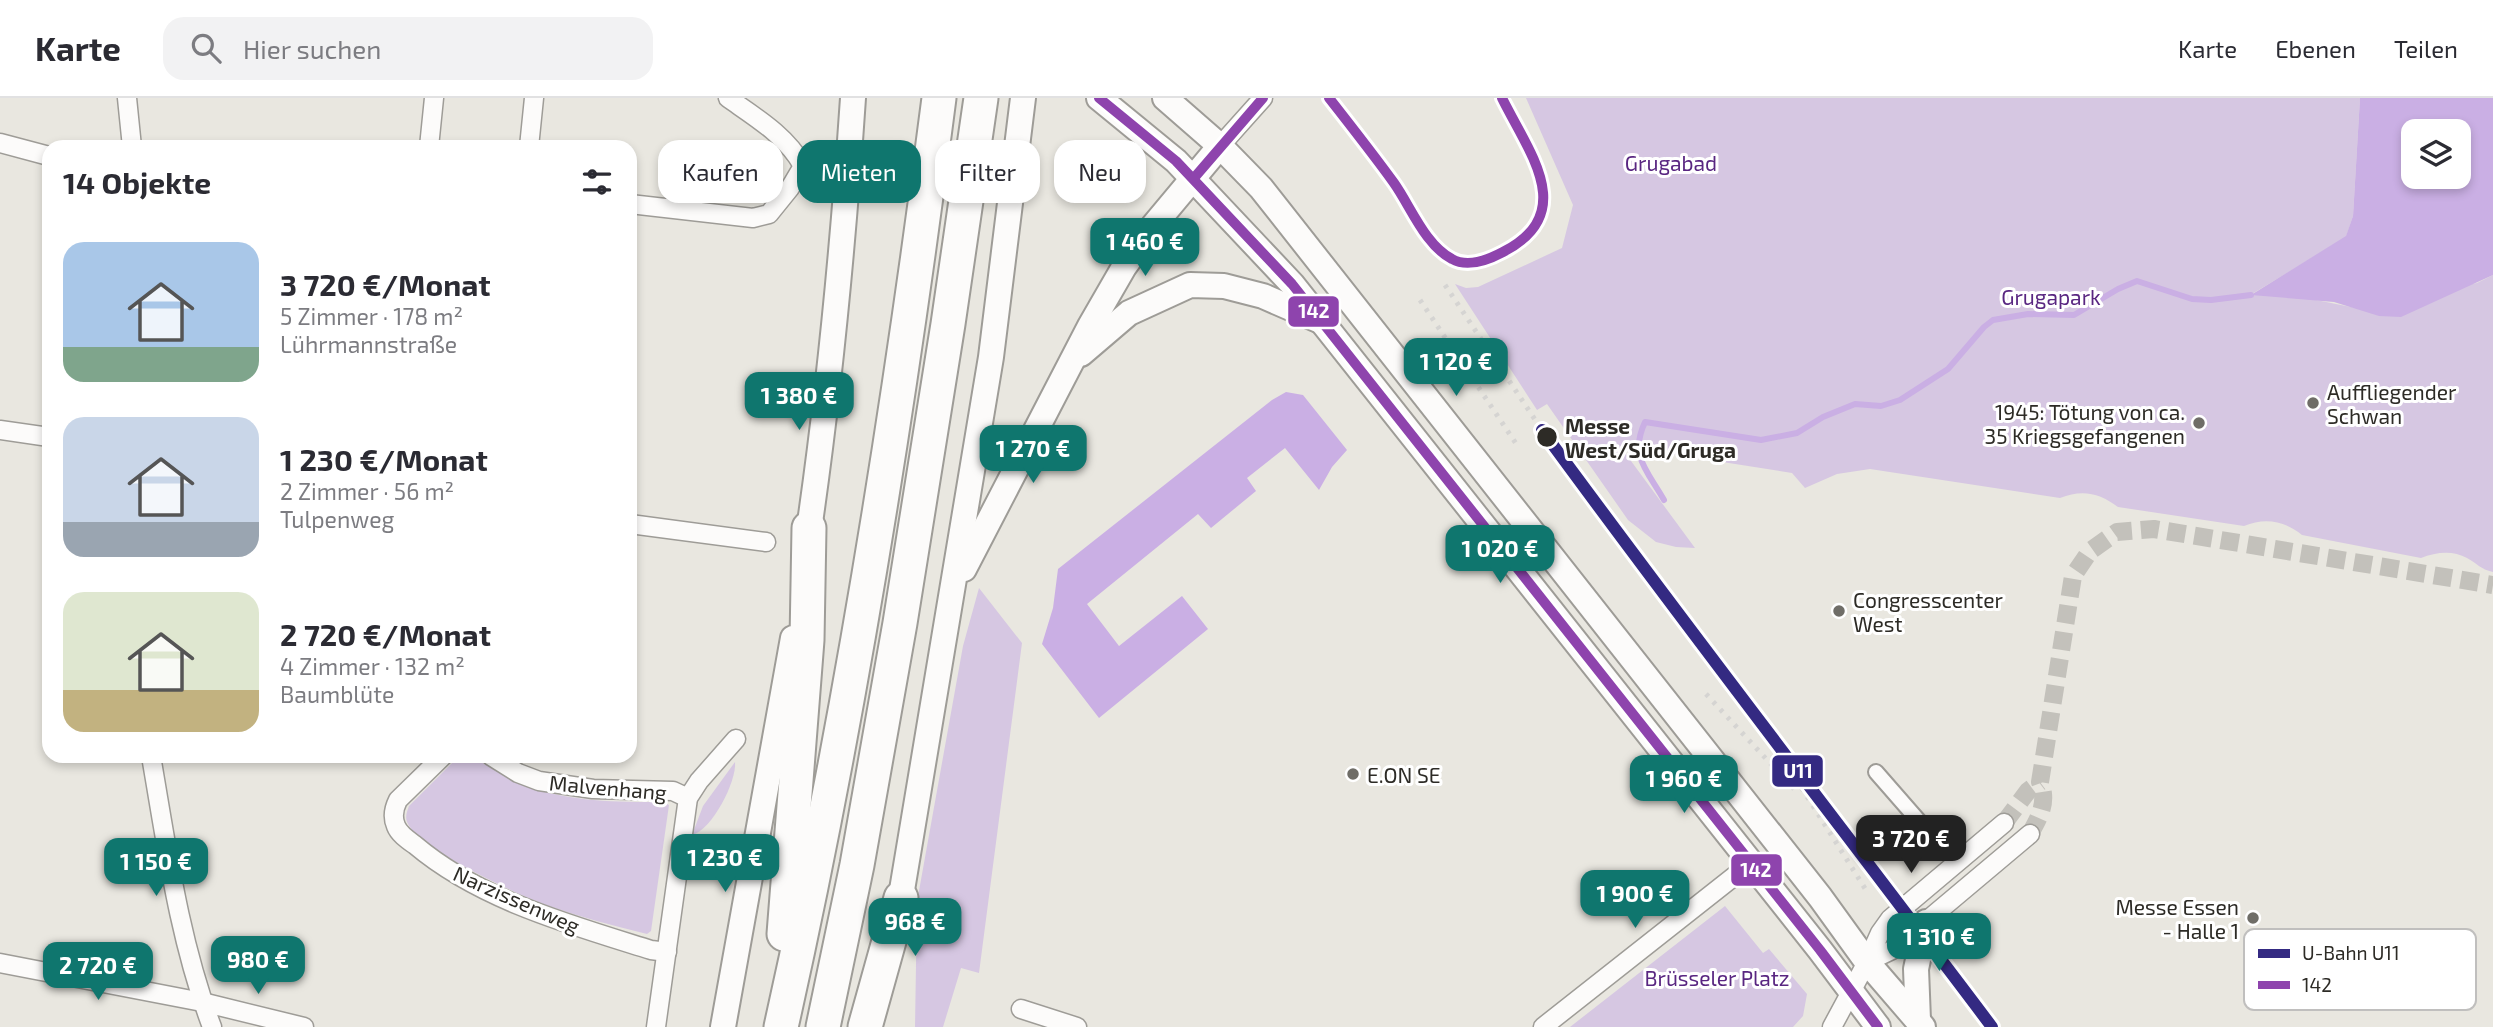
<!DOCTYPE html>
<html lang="de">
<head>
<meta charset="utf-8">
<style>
  body { margin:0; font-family:"Exo 2",sans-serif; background:#f2f2f3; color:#2b2b33; height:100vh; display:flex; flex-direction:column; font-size:26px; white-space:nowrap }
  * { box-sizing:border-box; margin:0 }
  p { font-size:23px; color:#7c7c81 }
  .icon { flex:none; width:38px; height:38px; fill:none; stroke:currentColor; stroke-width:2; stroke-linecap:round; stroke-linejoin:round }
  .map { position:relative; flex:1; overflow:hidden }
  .panel { position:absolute; left:42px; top:42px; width:595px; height:623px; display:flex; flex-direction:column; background:#fff; border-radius:21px; box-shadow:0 4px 10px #0003 }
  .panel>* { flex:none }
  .guide { position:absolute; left:658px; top:42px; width:665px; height:63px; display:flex; gap:14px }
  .tools { position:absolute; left:2401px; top:21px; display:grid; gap:14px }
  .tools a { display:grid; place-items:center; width:70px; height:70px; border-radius:14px; background:#fff; box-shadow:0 4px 10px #0003; font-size:35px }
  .price { position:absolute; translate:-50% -60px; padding:0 16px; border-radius:14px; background:#0f766e; color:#fff; font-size:23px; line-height:46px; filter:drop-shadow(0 2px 4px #0008) }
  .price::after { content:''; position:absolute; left:50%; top:42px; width:21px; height:16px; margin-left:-10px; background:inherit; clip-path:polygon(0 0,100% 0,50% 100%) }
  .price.active { background:#222; color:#fff }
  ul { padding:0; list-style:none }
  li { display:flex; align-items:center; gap:21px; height:175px; padding:0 21px }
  li span { display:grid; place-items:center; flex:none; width:196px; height:140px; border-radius:21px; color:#555 }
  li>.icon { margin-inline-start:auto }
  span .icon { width:84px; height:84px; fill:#fffc; stroke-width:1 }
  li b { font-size:30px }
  h2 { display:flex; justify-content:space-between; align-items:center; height:84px; padding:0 21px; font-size:30px }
  .tag { padding:0 24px; border-radius:21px; background:#fff; box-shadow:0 4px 10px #0003; font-size:24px; line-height:63px }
  .tag.active { background:#0f766e; color:#fff }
  header { display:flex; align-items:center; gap:42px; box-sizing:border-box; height:98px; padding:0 35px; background:#fff; border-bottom:2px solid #e1e1e2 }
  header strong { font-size:33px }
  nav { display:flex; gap:38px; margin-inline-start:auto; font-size:24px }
  .search { width:490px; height:63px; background:#f2f2f3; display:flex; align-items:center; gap:18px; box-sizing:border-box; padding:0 24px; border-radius:21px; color:#7c7c81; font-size:26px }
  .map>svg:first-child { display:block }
</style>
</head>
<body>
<header>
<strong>Karte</strong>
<div class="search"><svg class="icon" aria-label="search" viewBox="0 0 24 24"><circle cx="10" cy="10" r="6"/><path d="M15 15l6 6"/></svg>Hier suchen</div>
<nav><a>Karte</a><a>Ebenen</a><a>Teilen</a></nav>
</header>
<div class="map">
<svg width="2493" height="929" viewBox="0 0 2493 929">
  <rect width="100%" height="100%" fill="#e9e7e0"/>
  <g fill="#d6c7e2">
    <path d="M1526,0h834l-7,118 -7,21 -94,57 54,4 50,10 121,-25 16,-8v297c-13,-3 -15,-8 -26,-14 -14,-8 -31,-6 -46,0l-119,-23c-17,-14 -37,-18 -58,-9l-126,-19c-18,-14 -36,-18 -58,-9l-190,-29 -33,5 -32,14 -13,-15 -172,-27 75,102 -19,-1 -20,-5 -28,-22 -81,-116 -10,6 -82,-126 11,4 12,-1 84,-39 11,-43z"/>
    <polygon points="979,490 1022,545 979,875 961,870 943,929 915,929 917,804 963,548"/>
    <path d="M468,658c20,8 38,23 59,30 43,16 90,16 136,16l6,3 -18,126 -4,3c-33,-8 -66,-17 -98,-28 -29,-10 -131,-57 -142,-84 -2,-6 0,-10 2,-16l44,-44z"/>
    <path d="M735,664c2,19 -23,68 -43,73l11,-29z"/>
    <polygon points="1725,808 1763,855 1769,851 1807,896 1803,918 1793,929 1570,929"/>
  </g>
  <g fill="#caafe4" fill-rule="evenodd">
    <path d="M2360,0h133v177l-92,42 -22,-1 -45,-14 -83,-7 95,-59 7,-20zM2413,33h46v46h-46z"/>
    <polygon points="1286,294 1303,297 1347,352 1332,369 1319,392 1285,350 1247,380 1256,393 1211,430 1198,416 1087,506 1119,548 1182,498 1208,531 1099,620 1042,546 1053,510 1058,471 1272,302"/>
  </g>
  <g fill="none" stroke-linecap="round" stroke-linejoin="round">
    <path stroke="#caafe4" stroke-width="6" d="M1664,402c-17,-30 -35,-44 -19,-78l116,18 36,-7 26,-16 32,-13 26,2 19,-6 48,-31 36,-42 9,-7 35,-6 46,1 44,-26 19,-8 55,18 19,1 40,-5"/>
    <g stroke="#c3c1bb" stroke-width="18" stroke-dasharray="18 9" stroke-linecap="butt">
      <polyline points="2004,725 2028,693 2040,684"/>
      <path d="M2030,736c10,-18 18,-32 10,-52l33,-206 17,-25 27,-19 37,-3 339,56"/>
    </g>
    <defs>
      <polyline id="pedestrian" points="1876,674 1938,745"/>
      <g id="minor">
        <polyline points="127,0 132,49"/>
        <polyline points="0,45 49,58"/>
        <polyline points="1220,48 1263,0"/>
        <polyline points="429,49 434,0"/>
        <polyline points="529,49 534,0"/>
        <path d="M630,106l123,14 16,-4 21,-26 13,-22c-16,-30 -48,-49 -75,-68"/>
        <polyline points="0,332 49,339"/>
        <polyline points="630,426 766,444"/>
        <path d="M151,658c16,92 28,184 61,271"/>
        <path d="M443,658l-45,44c-4,8 -6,17 -2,26 3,8 12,14 19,19 65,55 156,80 236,105l16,2"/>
        <polyline points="491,658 518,675 539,683 593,691 673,693 688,700"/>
        <polyline points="1867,864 1892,852 2030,736"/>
        <polyline points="0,865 202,904 304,929"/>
        <polyline points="1021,911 1077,929"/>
        <polyline points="656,929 688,700 699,683 736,641"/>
        <polyline points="1543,929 1751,765"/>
        <polyline points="1832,929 1867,864 1880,835 1890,821 2004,725"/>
      </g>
      <g id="secondary">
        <polyline points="1099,0 1176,63 1292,186 1820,852 1878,929"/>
        <polyline points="1165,0 1220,48 1261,90 1820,799 1867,864 1923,929"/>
        <polyline points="1081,256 1129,215 1190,187 1224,188 1263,198 1318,222"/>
        <path d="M807,445c22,-148 36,-296 46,-445"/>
        <polyline points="964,471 1090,228 1124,169 1154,127 1220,48"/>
        <polyline points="898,816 991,259 1023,0"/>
        <polyline points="1918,922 1916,871 1926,824"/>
        <polyline points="723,929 793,540"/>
      </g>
      <g id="motorway">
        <polyline points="784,836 807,542 809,430"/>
        <path d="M781,929c69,-307 118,-617 158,-929"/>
        <polyline points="823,929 857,767 900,525 948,226 981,0"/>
        <polyline points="865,929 901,800"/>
      </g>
    </defs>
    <use href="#pedestrian" stroke="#9e9c97" stroke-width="18"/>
    <use href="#minor" stroke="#9e9c97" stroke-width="21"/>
    <use href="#secondary" stroke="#9e9c97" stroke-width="28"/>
    <use href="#motorway" stroke="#9e9c97" stroke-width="37"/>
    <use href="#pedestrian" stroke="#fcfbfa" stroke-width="14"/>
    <use href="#minor" stroke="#fcfbfa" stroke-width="18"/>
    <use href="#secondary" stroke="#fcfbfa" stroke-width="24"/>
    <use href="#motorway" stroke="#fcfbfa" stroke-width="33"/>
    <g stroke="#d5d4d2" stroke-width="5" stroke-dasharray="3.5 7" stroke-linecap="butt">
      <polyline points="1445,187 1542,332"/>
      <polyline points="1420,202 1519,350"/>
      <polyline points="1726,576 1755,616 1866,792"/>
      <polyline points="1706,596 1796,693"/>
      <polyline points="1842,742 1878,783"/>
      <polyline points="1913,823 1915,825"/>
      <polyline points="1897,837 1898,839"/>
    </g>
    <defs>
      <g id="bus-1">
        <polyline points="1099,0 1176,63 1292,186 1820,852 1878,929"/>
        <path d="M1329,0c22,28 44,56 65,85 17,24 31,62 58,76 16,9 36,1 51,-7 76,-39 26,-99 -1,-154"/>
        <polyline points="1194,80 1263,0"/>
      </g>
    </defs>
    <use href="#bus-1" stroke="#fff" stroke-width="16"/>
    <use href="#bus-1" stroke="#8e44ad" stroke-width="10"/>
    <defs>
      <path id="metro-1" d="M1542,332c147,201 300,398 450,597"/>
    </defs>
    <use href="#metro-1" stroke="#fff" stroke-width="18"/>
    <use href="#metro-1" stroke="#342a82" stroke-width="12"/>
  </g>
  <g fill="#6f6d67" stroke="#fff" stroke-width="2.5">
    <circle cx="2313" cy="305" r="7"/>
    <circle cx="2199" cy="325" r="7"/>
    <circle cx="1839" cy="513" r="7"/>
    <circle cx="1353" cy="676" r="7"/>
    <circle cx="2253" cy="820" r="7"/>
  </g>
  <circle fill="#2d2b26" stroke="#fff" stroke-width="2.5" cx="1547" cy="339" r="11"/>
  <g text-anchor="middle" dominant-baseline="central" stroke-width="6" stroke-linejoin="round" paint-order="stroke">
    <g font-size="21" fill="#592681" stroke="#fff">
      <text x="1671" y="64">Grugabad</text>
      <text x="2051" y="198">Grugapark</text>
      <text x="1717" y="879">Brüsseler Platz</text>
    </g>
    <g font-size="21" fill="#2d2b26" stroke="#fff" text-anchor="start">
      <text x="2327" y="293">Auffliegender<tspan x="2327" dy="24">Schwan</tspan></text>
      <text x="2185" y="313" text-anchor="end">1945: Tötung von ca.<tspan x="2185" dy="24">35 Kriegsgefangenen</tspan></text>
      <text x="1853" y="501">Congresscenter<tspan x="1853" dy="24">West</tspan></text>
      <text x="1367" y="676">E.ON SE</text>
      <text x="2239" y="808" text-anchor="end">Messe Essen<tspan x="2239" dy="24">- Halle 1</tspan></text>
    </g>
    <g font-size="21" font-weight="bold" fill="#2d2b26" stroke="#fff" text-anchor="start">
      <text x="1565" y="327">Messe<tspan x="1565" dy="24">West/Süd/Gruga</tspan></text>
    </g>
    <g font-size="21" fill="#2d2b26" stroke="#fff">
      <text transform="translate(608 689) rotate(5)">Malvenhang</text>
      <text transform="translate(517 801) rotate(24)">Narzissenweg</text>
    </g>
  </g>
  <rect x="2244" y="831" width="232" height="81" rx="10" fill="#fff" stroke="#c0bfbe" stroke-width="2"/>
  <rect x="2258" y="851" width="32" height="9" fill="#342a82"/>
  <rect x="2258" y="883" width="32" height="8" fill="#8e44ad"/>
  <g font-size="19" fill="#2d2b26">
    <text x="2302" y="862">U-Bahn U11</text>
    <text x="2302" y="894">142</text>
  </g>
  <g stroke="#fff" stroke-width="2.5">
    <rect x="1287" y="197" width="53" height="33" rx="7" fill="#8e44ad"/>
    <rect x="1771" y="656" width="53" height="34" rx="7" fill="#342a82"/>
    <rect x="1730" y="755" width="53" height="34" rx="7" fill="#8e44ad"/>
  </g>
  <g font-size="19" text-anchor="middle" font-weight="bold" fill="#fff">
    <text x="1314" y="220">142</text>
    <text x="1798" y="680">U11</text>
    <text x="1756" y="779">142</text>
  </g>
</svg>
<div class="tools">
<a><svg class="icon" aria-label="layers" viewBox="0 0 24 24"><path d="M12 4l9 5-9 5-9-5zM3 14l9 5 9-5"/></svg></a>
</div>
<b class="price" style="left:1145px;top:180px">1 460 €</b>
<b class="price" style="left:1456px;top:300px">1 120 €</b>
<b class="price" style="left:799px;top:334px">1 380 €</b>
<b class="price" style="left:1033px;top:387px">1 270 €</b>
<b class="price" style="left:1500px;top:487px">1 020 €</b>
<b class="price" style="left:1684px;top:717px">1 960 €</b>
<b class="price active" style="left:1911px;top:777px">3 720 €</b>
<b class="price" style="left:725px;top:796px">1 230 €</b>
<b class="price" style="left:156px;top:800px">1 150 €</b>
<b class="price" style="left:1635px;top:832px">1 900 €</b>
<b class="price" style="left:915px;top:860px">968 €</b>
<b class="price" style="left:1939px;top:875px">1 310 €</b>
<b class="price" style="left:258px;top:898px">980 €</b>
<b class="price" style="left:98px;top:904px">2 720 €</b>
<div class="guide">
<a class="tag">Kaufen</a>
<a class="tag active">Mieten</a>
<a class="tag">Filter</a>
<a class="tag">Neu</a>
</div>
<section class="panel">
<h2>14 Objekte<svg class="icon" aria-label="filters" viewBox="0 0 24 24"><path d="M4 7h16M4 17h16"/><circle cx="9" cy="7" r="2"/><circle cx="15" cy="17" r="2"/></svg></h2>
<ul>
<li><span style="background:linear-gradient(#a9c7e8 75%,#7fa58c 0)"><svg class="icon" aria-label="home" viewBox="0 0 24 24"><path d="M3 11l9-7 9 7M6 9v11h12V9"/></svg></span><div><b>3 720 €/Monat</b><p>5 Zimmer · 178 m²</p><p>Lührmannstraße</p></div></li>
<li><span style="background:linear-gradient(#c9d6e8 75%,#9aa5b1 0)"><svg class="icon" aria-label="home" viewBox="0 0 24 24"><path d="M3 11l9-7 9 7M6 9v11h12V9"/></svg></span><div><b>1 230 €/Monat</b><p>2 Zimmer · 56 m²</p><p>Tulpenweg</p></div></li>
<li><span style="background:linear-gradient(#dfe7d0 70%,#c2b280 0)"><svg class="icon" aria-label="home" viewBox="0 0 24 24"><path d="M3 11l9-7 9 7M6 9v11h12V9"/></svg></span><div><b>2 720 €/Monat</b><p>4 Zimmer · 132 m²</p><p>Baumblüte</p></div></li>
</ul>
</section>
</div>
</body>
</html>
